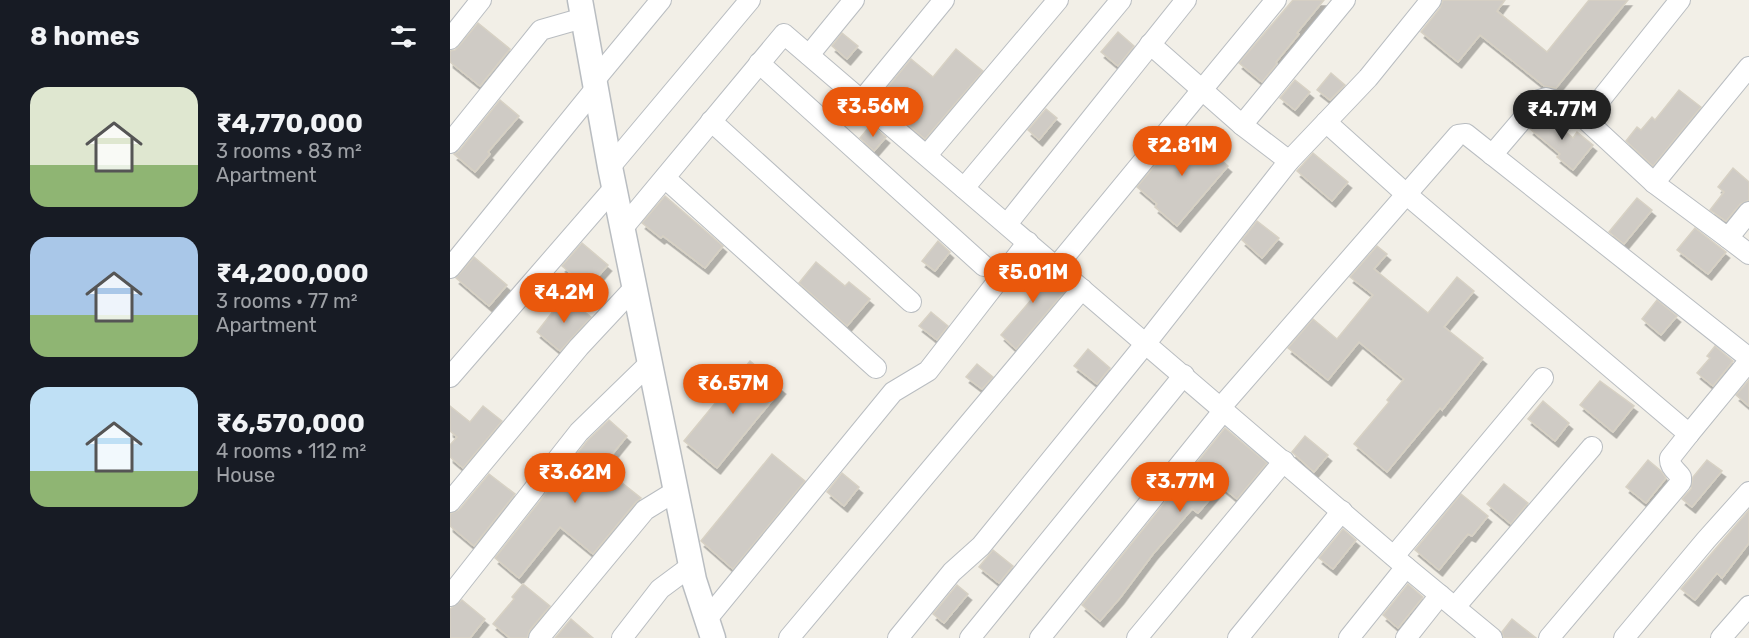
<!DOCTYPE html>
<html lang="en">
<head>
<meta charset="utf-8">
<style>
  body { margin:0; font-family:Rubik,sans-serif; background:#20242c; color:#f1f3f6; height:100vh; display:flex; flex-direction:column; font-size:22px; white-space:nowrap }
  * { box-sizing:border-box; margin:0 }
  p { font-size:20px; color:#9ea1a6 }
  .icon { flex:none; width:33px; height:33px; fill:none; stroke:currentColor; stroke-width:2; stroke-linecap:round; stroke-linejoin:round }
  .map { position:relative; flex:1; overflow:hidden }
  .details { display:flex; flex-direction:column; background:#171b24; width:450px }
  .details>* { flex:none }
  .price { position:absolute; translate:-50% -51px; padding:0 14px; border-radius:21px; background:#ea580c; color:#fff; font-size:20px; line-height:39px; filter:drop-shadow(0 2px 3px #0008) }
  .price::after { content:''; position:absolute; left:50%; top:36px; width:18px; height:14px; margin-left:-9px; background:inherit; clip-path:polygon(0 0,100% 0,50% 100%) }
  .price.selected { background:#222; color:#fff }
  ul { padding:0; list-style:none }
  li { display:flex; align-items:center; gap:18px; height:150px; padding:0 30px }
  li span { display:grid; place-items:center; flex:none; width:168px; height:120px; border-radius:18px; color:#555 }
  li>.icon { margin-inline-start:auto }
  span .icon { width:72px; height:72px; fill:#fffc; stroke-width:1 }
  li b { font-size:26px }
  h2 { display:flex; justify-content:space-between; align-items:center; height:72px; padding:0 30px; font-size:26px }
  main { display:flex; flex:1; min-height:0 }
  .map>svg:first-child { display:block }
</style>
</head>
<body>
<main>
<section class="details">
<h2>8 homes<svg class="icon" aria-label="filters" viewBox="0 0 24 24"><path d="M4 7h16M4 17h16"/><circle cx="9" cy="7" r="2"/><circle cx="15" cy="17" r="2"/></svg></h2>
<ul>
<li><span style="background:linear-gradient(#dfe7d0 65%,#8fb573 0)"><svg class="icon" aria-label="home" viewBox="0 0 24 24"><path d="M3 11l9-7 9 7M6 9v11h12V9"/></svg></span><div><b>₹4,770,000</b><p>3 rooms · 83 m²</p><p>Apartment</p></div></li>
<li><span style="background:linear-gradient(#a9c7e8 65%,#8fb573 0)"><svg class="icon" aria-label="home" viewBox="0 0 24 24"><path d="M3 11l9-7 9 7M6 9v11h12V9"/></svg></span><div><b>₹4,200,000</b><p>3 rooms · 77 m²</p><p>Apartment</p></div></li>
<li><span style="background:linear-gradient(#bfe0f5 70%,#8fb573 0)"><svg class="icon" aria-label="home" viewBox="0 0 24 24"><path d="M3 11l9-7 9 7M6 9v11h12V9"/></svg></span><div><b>₹6,570,000</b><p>4 rooms · 112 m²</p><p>House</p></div></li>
</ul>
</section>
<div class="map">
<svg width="1299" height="638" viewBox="0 0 1299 638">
  <defs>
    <filter id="shadow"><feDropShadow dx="3.5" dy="6" stdDeviation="0" flood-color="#0004"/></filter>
  </defs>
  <rect width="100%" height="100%" fill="#f2efe7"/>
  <g fill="#cfcbc5" stroke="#d7d1c4" stroke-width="1.5" filter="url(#shadow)">
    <polygon points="843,0 874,0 847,33 849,34 826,62 827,64 812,82 789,63"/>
    <polygon points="993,0 1055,0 1047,11 1097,52 1139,0 1178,0 1106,88 1094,86 1030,35 1008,62 971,32 990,8"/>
    <polygon points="28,23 60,49 30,86 0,62 0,51 5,50 9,46"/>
    <polygon points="668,32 684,46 668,66 651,52"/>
    <polygon points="392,33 408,46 397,59 382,46"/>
    <polygon points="506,49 533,71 475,139 428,99 461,59 483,77"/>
    <polygon points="881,73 895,85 880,100 867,90"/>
    <polygon points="845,80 860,92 845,110 830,98"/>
    <polygon points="1229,90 1251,107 1203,166 1176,141 1187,127 1191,130 1202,117 1205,120"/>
    <polygon points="50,100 69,116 38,152 40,154 25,172 4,154 9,151"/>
    <polygon points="596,109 607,118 589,140 578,130"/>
    <polygon points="1094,113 1123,138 1127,132 1143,145 1123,170 1107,157 1110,154 1080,129"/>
    <polygon points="421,125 436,137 424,151 410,138"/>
    <polygon points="736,128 778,166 727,226 705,207 707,204 687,187"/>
    <polygon points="863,153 898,182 882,201 847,171"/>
    <polygon points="1283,168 1299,182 1299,200 1290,204 1276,221 1260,210 1274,192 1268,187"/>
    <polygon points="215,196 273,246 255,268 213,236 211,238 192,223"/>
    <polygon points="1187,198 1202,210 1174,244 1159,232"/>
    <polygon points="807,221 829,238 812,258 792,240"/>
    <polygon points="1245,228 1276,252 1258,274 1227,250"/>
    <polygon points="488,241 500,252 485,271 472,261"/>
    <polygon points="132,243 158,265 138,288 112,266"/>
    <polygon points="927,246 937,254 924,269 978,313 1007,277 1024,291 994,327 1033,358 992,410 990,408 937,472 904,444 939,402 937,400 954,379 909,342 878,380 838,348 863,319 887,339 923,295 900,277"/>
    <polygon points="24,257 57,285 39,306 6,278"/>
    <polygon points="579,260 615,291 566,349 551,335 587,293 567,276"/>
    <polygon points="366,262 395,286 399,282 420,299 397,326 349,283"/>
    <polygon points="115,296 141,317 110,351 87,332"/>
    <polygon points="1207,300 1227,316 1211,335 1192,319"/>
    <polygon points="481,312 498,326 487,340 469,326"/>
    <polygon points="1265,346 1283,361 1263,386 1247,373 1260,358 1257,356"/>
    <polygon points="638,349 660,368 647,384 624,366"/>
    <polygon points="300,361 332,388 267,468 234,441"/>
    <polygon points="527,364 543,377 532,389 516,377"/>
    <polygon points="1299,380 1299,406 1286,395"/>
    <polygon points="1150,381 1184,406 1163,432 1130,405"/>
    <polygon points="1093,401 1119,423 1105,441 1078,419"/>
    <polygon points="0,406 20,422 33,406 52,421 13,468 0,457 0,445 7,437 0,431"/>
    <polygon points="159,420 177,436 152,467 191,498 186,502 143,554 110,527 69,578 45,558 138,440"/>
    <polygon points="775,428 817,463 787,499 771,486 748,513 742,509 703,554 670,598 650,621 632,605"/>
    <polygon points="855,436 878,455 864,472 842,452"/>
    <polygon points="322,454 355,481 283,569 251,541"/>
    <polygon points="1198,460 1211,471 1216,478 1196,503 1176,487"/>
    <polygon points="1257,460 1272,471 1242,507 1232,499 1241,489 1243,477"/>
    <polygon points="392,473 409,487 394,506 377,492"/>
    <polygon points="39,474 65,494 24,546 0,526 0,514 9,510"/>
    <polygon points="1054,484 1078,503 1061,524 1037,504"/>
    <polygon points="1011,494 1038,516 1022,536 1018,534 989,570 965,550"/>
    <polygon points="1299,510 1299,543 1272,578 1267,573 1245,600 1231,589"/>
    <polygon points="893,529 906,540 883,569 869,558"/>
    <polygon points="543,550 563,566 549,583 529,567"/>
    <polygon points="73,584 100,606 80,630 77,638 60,638 43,624 64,599 62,597"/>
    <polygon points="958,584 973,597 948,628 933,615"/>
    <polygon points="507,585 518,594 494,623 483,614"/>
    <polygon points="12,600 35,619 20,638 0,638 0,609"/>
    <polygon points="121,619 143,638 105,638"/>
    <polygon points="1062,619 1086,638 1054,638 1052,632"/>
  </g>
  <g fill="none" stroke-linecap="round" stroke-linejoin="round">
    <defs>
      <g id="minor">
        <polyline points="0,39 31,0"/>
        <polyline points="700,44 792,125 839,161"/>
        <polyline points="359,55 404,0"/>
        <polyline points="309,63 534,266"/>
        <polyline points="144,81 211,0"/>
        <polyline points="412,100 494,0"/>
        <polyline points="1135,119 1230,0"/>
        <polyline points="261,121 461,302"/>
        <polyline points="876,122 956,194 1239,434 1299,361"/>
        <polyline points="792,125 895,0"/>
        <polyline points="0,143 91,30 133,18"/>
        <polyline points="477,155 608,0"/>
        <polyline points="1042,155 1089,100 1096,98 1103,100 1135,119 1204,183 1278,238 1299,212"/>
        <polyline points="160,167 300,0"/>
        <polyline points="215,178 426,368"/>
        <polyline points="1204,183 1299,67"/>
        <polyline points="514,188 671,0"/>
        <polyline points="557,224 736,0"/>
        <polyline points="172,229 334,34 956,567 1042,638"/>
        <polyline points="1278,238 1299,254"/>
        <polyline points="606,267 826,0"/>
        <polyline points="0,268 146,88"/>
        <polyline points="0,377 164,188"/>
        <polyline points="771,407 1008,135 1016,134 1299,358"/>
        <polyline points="0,502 129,347 185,287"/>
        <polyline points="944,556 1093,378"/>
        <polyline points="0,596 129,432 200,363"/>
        <polyline points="1005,607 1142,447"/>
        <polyline points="257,619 443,392 478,371 578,242"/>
        <polyline points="89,638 195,510 226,491"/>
        <polyline points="172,638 210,589 241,566"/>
        <polyline points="339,638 632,289"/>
        <polyline points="448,638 502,572 531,546 696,343 839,161 918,78 981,0"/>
        <polyline points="520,638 734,375"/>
        <polyline points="590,638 774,410"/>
        <polyline points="687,638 834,461"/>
        <polyline points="788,638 892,511"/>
        <polyline points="899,638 956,567"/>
        <polyline points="956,638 990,595"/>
        <path d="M1099,638l132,-156v-5c-4,-6 -12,-10 -11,-19l19,-24"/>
        <polyline points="1174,638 1256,540 1299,492"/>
        <polyline points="1271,638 1299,606"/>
      </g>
      <polyline id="tertiary" points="130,0 160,167 244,580 263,638"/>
    </defs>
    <use href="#minor" stroke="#b9bdc1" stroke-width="22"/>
    <use href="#tertiary" stroke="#b9bdc1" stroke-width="27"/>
    <use href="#minor" stroke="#fff" stroke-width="20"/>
    <use href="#tertiary" stroke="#fff" stroke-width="24"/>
  </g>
</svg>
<b class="price" style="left:423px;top:138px">₹3.56M</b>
<b class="price selected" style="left:1112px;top:141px">₹4.77M</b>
<b class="price" style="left:732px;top:177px">₹2.81M</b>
<b class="price" style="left:583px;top:304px">₹5.01M</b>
<b class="price" style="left:114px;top:324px">₹4.2M</b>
<b class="price" style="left:283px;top:415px">₹6.57M</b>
<b class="price" style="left:125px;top:504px">₹3.62M</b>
<b class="price" style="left:730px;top:513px">₹3.77M</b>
</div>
</main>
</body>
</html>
